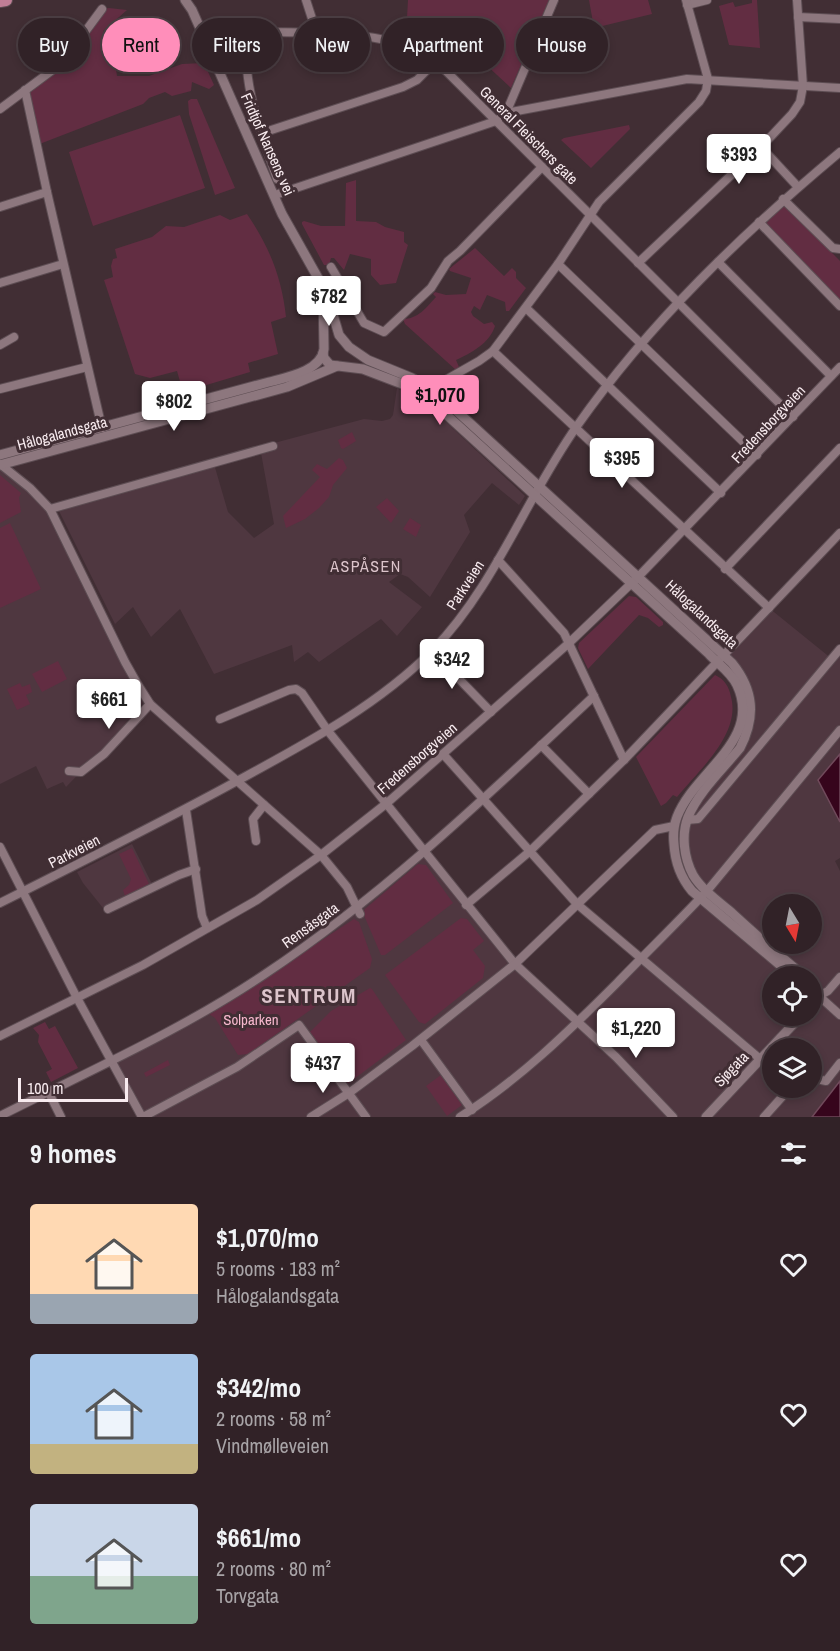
<!DOCTYPE html>
<html lang="en">
<head>
<meta charset="utf-8">
<style>
  body { margin:0; font-family:"Archivo Narrow",sans-serif; background:#3d2f33; color:#f1f3f6; height:100vh; display:flex; flex-direction:column; font-size:22px; white-space:nowrap }
  * { box-sizing:border-box; margin:0 }
  p { font-size:20px; color:#a8a4a7 }
  .icon { flex:none; width:33px; height:33px; fill:none; stroke:currentColor; stroke-width:2; stroke-linecap:round; stroke-linejoin:round }
  .map { position:relative; height:1117px; overflow:hidden }
  .details { display:flex; flex-direction:column; background:#312227; flex:1 }
  .details>* { flex:none }
  .top-card { position:absolute; left:18px; top:18px; width:804px; height:54px; display:flex; gap:12px }
  .needle { width:39px; rotate:170deg }
  .controls { position:absolute; left:762px; top:894px; display:grid; gap:12px }
  .controls a { display:grid; place-items:center; width:60px; height:60px; border-radius:50%; background:#312227; box-shadow:0 3px 9px #0003,0 0 0 2px #4c3f44; font-size:30px }
  .scale { position:absolute; left:18px; bottom:15px; width:110px; box-sizing:border-box; padding-left:6px; border:3px solid #f8ebef; border-top:0; font-size:16px; line-height:21px; white-space:nowrap; color:#f8ebef; -webkit-text-stroke:4px #412e34; paint-order:stroke }
  .price { position:absolute; translate:-50% -51px; padding:0 14px; border-radius:6px; background:#fff; color:#222; font-size:20px; line-height:39px; filter:drop-shadow(0 2px 3px #0008) }
  .price::after { content:''; position:absolute; left:50%; top:36px; width:18px; height:14px; margin-left:-9px; background:inherit; clip-path:polygon(0 0,100% 0,50% 100%) }
  .price.current { background:#ff8eba; color:#111 }
  ul { padding:0; list-style:none }
  li { display:flex; align-items:center; gap:18px; height:150px; padding:0 30px }
  li span { display:grid; place-items:center; flex:none; width:168px; height:120px; border-radius:6px; color:#555 }
  li>.icon { margin-inline-start:auto }
  span .icon { width:72px; height:72px; fill:#fffc; stroke-width:1 }
  li b { font-size:26px }
  h2 { display:flex; justify-content:space-between; align-items:center; height:72px; padding:0 30px; font-size:26px }
  .pill { padding:0 21px; border-radius:27px; background:#312227; box-shadow:0 3px 9px #0003,0 0 0 2px #4c3f44; font-size:21px; line-height:54px }
  .pill.current { background:#ff8eba; color:#111 }
  .map>svg:first-child { display:block }
</style>
</head>
<body>
<div class="map">
<svg width="840" height="1117" viewBox="0 0 840 1117">
  <rect width="100%" height="100%" fill="#412e34"/>
  <g fill="#4f3740" fill-rule="evenodd">
    <polygon points="397,388 429,406 525,496 519,505 492,483 464,515 470,532 430,597 408,577 400,574 389,582 422,607 397,636 381,619 319,662 308,652 294,662 292,645 214,674 180,609 151,637 133,607 115,624 58,509 214,464 228,512 254,538 274,524 261,453 263,446 364,419 382,421 390,419 393,415"/>
    <polygon points="0,465 50,509 138,685 143,703 104,748 66,787 63,782 47,789 36,766 0,784"/>
    <path d="M769,608l63,51 8,-10v105l-22,26 22,42v36l-5,3 5,10v210l-28,36h-667l-32,-56 154,-86 158,-123 90,112 63,58 129,-131 -16,-22 -4,-49 64,-109 -27,-55zM772,904h40v40h-40zM772,976h40v40h-40zM772,1048h40v40h-40z"/>
    <polygon points="132,844 152,884 103,908 83,883 77,872"/>
  </g>
  <g fill="#622d42">
    <polygon points="408,0 549,0 511,88 483,62 464,62 450,56 439,58 407,41 406,36"/>
    <polygon points="589,0 648,0 652,14 594,28"/>
    <polygon points="752,0 757,0 760,48 729,45 719,6 733,2 735,7 752,3"/>
    <polygon points="109,8 127,10 103,31 112,42 117,76 149,76 182,64 204,63 214,85 209,89 192,82 191,91 172,96 165,92 149,98 143,104 37,145 25,90 58,66 102,9"/>
    <polygon points="191,99 197,99 235,188 215,195 189,114 188,101"/>
    <polygon points="180,115 205,188 93,226 69,152"/>
    <polygon points="629,125 630,129 591,168 561,140 564,138"/>
    <polygon points="356,180 356,221 376,222 385,227 404,232 404,242 408,245 396,283 380,285 371,275 371,259 350,254 344,270 334,258 331,258 329,265 324,265 302,224 302,222 304,221 321,226 345,226 346,183"/>
    <polygon points="784,204 840,261 840,301 764,224"/>
    <path d="M247,214c22,32 35,64 39,103l-15,5 7,32 -30,9 2,9 -67,20 -6,-21 -27,7 -15,-4 -31,-94 9,-3 -2,-11 2,-7 4,-1 -2,-9 37,-12 14,-11 18,1 36,-12 10,5z"/>
    <path d="M475,248l29,28 8,-8 4,4v6l10,10 -17,23h-3l-1,-9 -18,-7 -7,15 -6,-4 -3,6 2,4 11,8 8,-2 3,4c-5,17 -24,27 -39,34l3,7 -3,3 -51,-46 -2,-5c15,0 23,-11 33,-22l-3,-3 2,-2 11,3 20,-1 5,-16 -21,-7 -1,-2z"/>
    <polygon points="352,432 356,441 343,449 341,448 338,440"/>
    <polygon points="339,458 343,460 347,468 333,485 329,497 319,508 305,519 286,528 283,516 320,477 312,470 317,464 327,469"/>
    <polygon points="0,475 21,493 19,498 21,512 0,523"/>
    <polygon points="387,498 399,511 391,523 376,507"/>
    <polygon points="410,518 421,525 416,537 403,529"/>
    <polygon points="10,523 41,589 0,608 0,528"/>
    <polygon points="629,596 636,597 663,622 663,625 659,627 648,618 639,615 588,669 578,648 579,643"/>
    <polygon points="58,661 67,679 42,692 32,674"/>
    <path d="M715,675c9,4 14,11 16,22 10,37 -32,73 -54,100l-4,-2 -7,8 -5,3 -25,-49z"/>
    <polygon points="20,683 22,687 30,684 32,692 26,695 30,704 17,710 7,689"/>
    <polygon points="134,700 141,706 129,720 122,706"/>
    <polygon points="132,848 149,884 125,896 123,890 129,885 131,879 119,854"/>
    <polygon points="418,864 426,865 453,903 385,955 381,955 363,913 365,909"/>
    <polygon points="461,918 467,919 484,941 473,950 485,966 483,978 425,1024 419,1022 385,975"/>
    <polygon points="354,919 359,922 372,959 370,968 248,1054 238,1055 215,1018 209,1014"/>
    <polygon points="370,988 372,989 406,1040 346,1085 308,1034 331,1011"/>
    <polygon points="45,1022 49,1029 55,1026 78,1068 51,1082 46,1072 52,1069 38,1042 39,1035 33,1028"/>
    <polygon points="168,1060 170,1065 146,1077 144,1073"/>
    <polygon points="441,1075 462,1105 447,1116 426,1086"/>
  </g>
  <g fill="#36051c" stroke="#704a5b" stroke-width="1.5">
    <polygon points="840,754 840,822 818,780"/>
    <polygon points="840,1081 840,1117 812,1117"/>
  </g>
  <g fill="none" stroke-linecap="round" stroke-linejoin="round">
    <defs>
      <g id="minor">
        <polyline points="306,0 317,34"/>
        <polyline points="687,5 707,0"/>
        <polyline points="798,17 840,19"/>
        <polyline points="226,25 235,25 250,34"/>
        <polyline points="25,90 47,192 102,428"/>
        <polyline points="0,109 58,66 68,55 102,9"/>
        <polyline points="506,113 554,0"/>
        <polyline points="262,133 403,87 417,80 434,63"/>
        <polyline points="761,147 798,187"/>
        <path d="M277,179c-13,-39 -40,-105 -27,-145l7,-2c42,1 102,-1 140,11 18,6 33,17 49,28l347,346"/>
        <polyline points="275,195 496,121 506,113 687,79 840,88"/>
        <polyline points="783,199 833,248 840,249"/>
        <polyline points="0,207 47,192"/>
        <polyline points="759,222 840,306"/>
        <polyline points="718,262 831,376"/>
        <polyline points="638,263 761,147 792,114 800,102 803,86 797,0"/>
        <polyline points="558,264 757,455"/>
        <polyline points="331,267 364,323 384,332 431,288 448,261 460,251 542,167"/>
        <polyline points="0,283 63,264"/>
        <polyline points="526,308 721,493"/>
        <polyline points="0,345 14,337"/>
        <polyline points="493,351 769,608"/>
        <polyline points="442,382 479,361 493,351 558,264 599,202 699,102 706,91 708,79 686,0"/>
        <polyline points="0,389 87,367"/>
        <polyline points="0,464 30,488 50,509 125,662 138,685 150,704 321,855 347,887 360,914"/>
        <polyline points="50,509 273,446"/>
        <polyline points="498,560 564,633 624,760"/>
        <polyline points="725,569 840,448"/>
        <polyline points="432,651 491,712"/>
        <polyline points="220,719 289,690 296,689 302,693 328,731 515,964 616,1057 673,1117"/>
        <polyline points="541,745 589,794"/>
        <polyline points="443,754 577,904 772,1069"/>
        <polyline points="69,771 81,772 104,754 150,704"/>
        <polyline points="186,810 202,916 207,928"/>
        <polyline points="687,820 698,819 840,649"/>
        <polyline points="256,841 253,819 264,805"/>
        <polyline points="0,847 77,998 142,1117"/>
        <path d="M0,903c76,-38 152,-76 226,-116 73,-40 148,-78 207,-137 62,-64 93,-152 144,-224 73,-104 166,-193 263,-274"/>
        <polyline points="466,905 529,852 624,760 840,533"/>
        <polyline points="108,909 179,875 196,869"/>
        <polyline points="840,977 828,991 819,996 840,1015"/>
        <polyline points="0,1036 143,965 257,900 321,855 387,803 569,643 639,576 840,367"/>
        <polyline points="421,1040 472,1110"/>
        <polyline points="812,1078 826,1081 840,1063"/>
        <polyline points="48,1091 61,1117"/>
        <path d="M0,1116c89,-45 182,-86 265,-142 120,-80 224,-180 329,-278"/>
        <polyline points="143,1117 237,1067 299,1025 366,1117"/>
        <polyline points="311,1117 349,1093 412,1046 515,964 655,830 674,826"/>
        <path d="M460,1117c59,-37 109,-86 157,-134 30,-31 61,-61 90,-92l133,-161"/>
        <polyline points="764,1117 790,1088"/>
      </g>
      <g id="tertiary">
        <path d="M185,0l7,10 90,204 45,80 12,41 10,12 19,13 44,18 25,15 295,270c22,27 24,54 8,85 -17,21 -41,43 -52,69 -7,18 -4,41 5,58 9,15 26,27 39,38 24,22 48,43 72,63"/>
        <path d="M323,353l1,5 6,7 33,4 42,16 23,13 281,256c9,10 22,18 28,31 26,55 -43,87 -60,132 -3,8 -4,18 -3,27 1,17 7,34 18,47l101,85"/>
        <path d="M0,455l269,-73c19,-5 52,-11 55,-33l-1,-60"/>
        <polyline points="0,465 287,387 337,366"/>
        <polyline points="812,982 815,985 819,996"/>
        <polyline points="706,1117 801,1016"/>
      </g>
      <polyline id="trunk" points="0,1 6,0"/>
    </defs>
    <use href="#minor" stroke="#5d4d53" stroke-width="10"/>
    <use href="#tertiary" stroke="#5d4d53" stroke-width="11"/>
    <use href="#trunk" stroke="#5d4d53" stroke-width="14"/>
    <use href="#minor" stroke="#8d777e" stroke-width="8"/>
    <use href="#tertiary" stroke="#8d777e" stroke-width="9"/>
    <use href="#trunk" stroke="#c07e96" stroke-width="12"/>
  </g>
  <g text-anchor="middle" dominant-baseline="central" stroke-width="6" stroke-linejoin="round" paint-order="stroke">
    <g font-size="15" fill="#f8ebef" stroke="#412e34">
      <text transform="translate(529 135) rotate(45)">General Fleischers gate</text>
      <text transform="translate(268 144) rotate(66)">Fridtjof Nansens vei</text>
      <text transform="translate(768 424) rotate(-47)">Fredensborgveien</text>
      <text transform="translate(62 433) rotate(-15)">Hålogalandsgata</text>
      <text transform="translate(465 585) rotate(-57)">Parkveien</text>
      <text transform="translate(702 614) rotate(43)">Hålogalandsgata</text>
      <text transform="translate(417 758) rotate(-41)">Fredensborgveien</text>
      <text transform="translate(74 851) rotate(-27)">Parkveien</text>
      <text transform="translate(310 925) rotate(-36)">Rensåsgata</text>
      <text transform="translate(731 1069) rotate(-46)">Sjøgata</text>
    </g>
    <g font-size="15" fill="#f7b8ce" stroke="#412e34">
      <text x="251" y="1019">Solparken</text>
    </g>
    <g font-size="16" letter-spacing="1.5" fill="#dcc4cb" stroke="#412e34">
      <text x="366" y="566">ASPÅSEN</text>
    </g>
    <g font-size="21" font-weight="bold" letter-spacing="1.5" fill="#dcc4cb" stroke="#412e34">
      <text x="309" y="995">SENTRUM</text>
    </g>
  </g>
</svg>
<div class="controls">
<a><svg class="needle" viewBox="-14 -14 28 28"><path d="M0-13l5 13h-10z" fill="#e53935"/><path d="M0 13l5-13h-10z" fill="#a8a4a7"/></svg></a>
<a><svg class="icon" aria-label="locate" viewBox="0 0 24 24"><circle cx="12" cy="12" r="6"/><path d="M12 2v4M12 18v4M2 12h4M18 12h4"/></svg></a>
<a><svg class="icon" aria-label="layers" viewBox="0 0 24 24"><path d="M12 4l9 5-9 5-9-5zM3 14l9 5 9-5"/></svg></a>
</div>
<div class="scale">100 m</div>
<b class="price" style="left:739px;top:185px">$393</b>
<b class="price" style="left:329px;top:327px">$782</b>
<b class="price current" style="left:440px;top:426px">$1,070</b>
<b class="price" style="left:174px;top:432px">$802</b>
<b class="price" style="left:622px;top:489px">$395</b>
<b class="price" style="left:452px;top:690px">$342</b>
<b class="price" style="left:109px;top:730px">$661</b>
<b class="price" style="left:636px;top:1059px">$1,220</b>
<b class="price" style="left:323px;top:1094px">$437</b>
<div class="top-card">
<a class="pill">Buy</a>
<a class="pill current">Rent</a>
<a class="pill">Filters</a>
<a class="pill">New</a>
<a class="pill">Apartment</a>
<a class="pill">House</a>
</div>
</div>
<section class="details">
<h2>9 homes<svg class="icon" aria-label="filters" viewBox="0 0 24 24"><path d="M4 7h16M4 17h16"/><circle cx="9" cy="7" r="2"/><circle cx="15" cy="17" r="2"/></svg></h2>
<ul>
<li><span style="background:linear-gradient(#ffd9b3 75%,#9aa5b1 0)"><svg class="icon" aria-label="home" viewBox="0 0 24 24"><path d="M3 11l9-7 9 7M6 9v11h12V9"/></svg></span><div><b>$1,070/mo</b><p>5 rooms · 183 m²</p><p>Hålogalandsgata</p></div><svg class="icon" aria-label="heart" viewBox="0 0 24 24"><path d="M12 20l-8-8c-3-5 5-10 8-4 3-6 11-1 8 4z"/></svg></li>
<li><span style="background:linear-gradient(#a9c7e8 75%,#c2b280 0)"><svg class="icon" aria-label="home" viewBox="0 0 24 24"><path d="M3 11l9-7 9 7M6 9v11h12V9"/></svg></span><div><b>$342/mo</b><p>2 rooms · 58 m²</p><p>Vindmølleveien</p></div><svg class="icon" aria-label="heart" viewBox="0 0 24 24"><path d="M12 20l-8-8c-3-5 5-10 8-4 3-6 11-1 8 4z"/></svg></li>
<li><span style="background:linear-gradient(#c9d6e8 60%,#7fa58c 0)"><svg class="icon" aria-label="home" viewBox="0 0 24 24"><path d="M3 11l9-7 9 7M6 9v11h12V9"/></svg></span><div><b>$661/mo</b><p>2 rooms · 80 m²</p><p>Torvgata</p></div><svg class="icon" aria-label="heart" viewBox="0 0 24 24"><path d="M12 20l-8-8c-3-5 5-10 8-4 3-6 11-1 8 4z"/></svg></li>
</ul>
</section>
</body>
</html>
